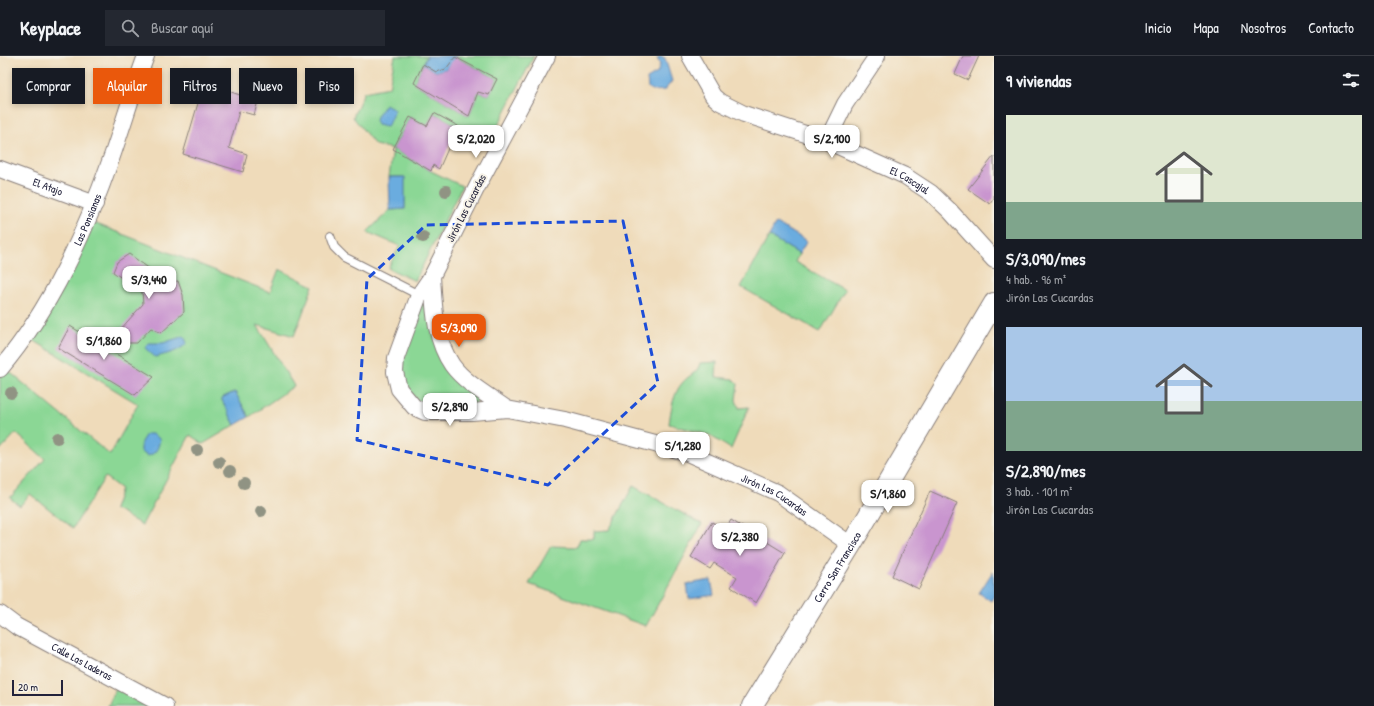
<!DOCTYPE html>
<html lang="es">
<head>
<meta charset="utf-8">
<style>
  body { margin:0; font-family:"Patrick Hand",sans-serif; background:#242831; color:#f1f3f6; height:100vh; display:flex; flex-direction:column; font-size:15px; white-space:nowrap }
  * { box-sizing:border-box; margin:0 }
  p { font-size:13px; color:#9ea1a6 }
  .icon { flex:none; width:22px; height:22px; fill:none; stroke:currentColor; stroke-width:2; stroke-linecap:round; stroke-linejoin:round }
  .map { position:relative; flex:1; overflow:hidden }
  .details { display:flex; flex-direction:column; background:#171b24; width:380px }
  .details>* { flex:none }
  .top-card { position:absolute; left:12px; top:12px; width:380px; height:36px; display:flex; gap:8px }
  .scale { position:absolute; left:12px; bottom:10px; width:51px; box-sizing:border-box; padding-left:4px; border:2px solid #22223b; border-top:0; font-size:11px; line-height:14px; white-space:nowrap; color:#22223b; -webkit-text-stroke:3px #f7f3e8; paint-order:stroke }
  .price { position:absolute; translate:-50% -34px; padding:0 9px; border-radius:8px; background:#fff; color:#222; font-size:13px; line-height:26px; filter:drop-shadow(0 1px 2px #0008) }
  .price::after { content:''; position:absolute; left:50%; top:24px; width:12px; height:9px; margin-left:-6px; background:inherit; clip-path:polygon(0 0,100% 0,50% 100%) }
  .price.active { background:#ea580c; color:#fff }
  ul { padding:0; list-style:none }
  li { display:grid; align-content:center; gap:8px; height:212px; padding:0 12px }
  li span { display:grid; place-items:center; height:124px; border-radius:0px; color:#555 }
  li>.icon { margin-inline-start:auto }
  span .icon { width:72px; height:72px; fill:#fffc; stroke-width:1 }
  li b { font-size:17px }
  h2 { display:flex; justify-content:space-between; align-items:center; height:48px; padding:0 12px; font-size:17px }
  .pill { padding:0 14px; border-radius:0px; background:#171b24; box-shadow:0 2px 6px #0003; font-size:14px; line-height:36px }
  .pill.active { background:#ea580c; color:#fff }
  header { display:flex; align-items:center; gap:24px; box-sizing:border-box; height:56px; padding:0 20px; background:#171b24; border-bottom:1px solid #363941 }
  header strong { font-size:19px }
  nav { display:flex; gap:22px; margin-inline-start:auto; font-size:14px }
  .search { width:280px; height:36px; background:#242831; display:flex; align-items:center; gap:10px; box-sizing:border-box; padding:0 14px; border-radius:0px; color:#9ea1a6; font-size:15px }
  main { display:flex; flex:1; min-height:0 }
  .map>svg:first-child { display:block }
</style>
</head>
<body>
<header>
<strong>Keyplace</strong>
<div class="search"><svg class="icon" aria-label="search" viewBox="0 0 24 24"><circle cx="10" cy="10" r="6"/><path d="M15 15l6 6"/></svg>Buscar aquí</div>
<nav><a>Inicio</a><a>Mapa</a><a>Nosotros</a><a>Contacto</a></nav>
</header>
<main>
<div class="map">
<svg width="994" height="650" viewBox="0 0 994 650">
  <rect width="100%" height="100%" fill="#f7f3e8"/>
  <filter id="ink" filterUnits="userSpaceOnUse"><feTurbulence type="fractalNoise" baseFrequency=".025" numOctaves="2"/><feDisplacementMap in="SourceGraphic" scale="8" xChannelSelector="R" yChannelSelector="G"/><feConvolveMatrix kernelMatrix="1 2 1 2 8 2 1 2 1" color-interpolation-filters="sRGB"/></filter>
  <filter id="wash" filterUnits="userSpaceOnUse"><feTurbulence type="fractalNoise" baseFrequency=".012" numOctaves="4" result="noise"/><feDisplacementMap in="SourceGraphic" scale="16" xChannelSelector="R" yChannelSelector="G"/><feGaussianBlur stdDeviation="0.9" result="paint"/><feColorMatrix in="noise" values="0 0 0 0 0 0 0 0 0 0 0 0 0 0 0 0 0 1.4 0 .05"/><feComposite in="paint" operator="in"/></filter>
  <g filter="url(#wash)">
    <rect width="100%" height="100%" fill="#efdbba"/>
    <g fill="#8bd795" stroke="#567c68">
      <polygon points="395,0 427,0 414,27 469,60 478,36 489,39 497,23 454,0 534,0 489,87 434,57 427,70 410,61 393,93 431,115 462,130 415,225 388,212 400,190 367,176 390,154 405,153 404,121 389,121 393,93 375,89 353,61 364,36 389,31"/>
      <polygon points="94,167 270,236 279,213 313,230 294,280 257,269 294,330 249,361 235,336 221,342 235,369 203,388 190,379 142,469 114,453 121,433 105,421 73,472 30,438 20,450 10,442 45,403 16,377 0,394 0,320 6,313 110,399 138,348 33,284"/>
      <polygon points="769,180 799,198 795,206 845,234 820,276 741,231"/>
      <polygon points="432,220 442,290 478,343 476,349 425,356 395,316"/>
      <path d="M717,306l-1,15 17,2 5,5 -2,16 3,8 10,-1 -18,42 -22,-14 -40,-11c2,-14 4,-31 14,-42 6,-7 15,-9 17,-19z"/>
      <polygon points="633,430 702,468 646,570 529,528 551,490 577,491 580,483 594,483 594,475 609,474"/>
      <polygon points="116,632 150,650 108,650"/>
    </g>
    <g fill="#6bacdf" stroke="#46678d">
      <polygon points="427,0 453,0 455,1 446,13 436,16 423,8"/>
      <polygon points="661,0 665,2 672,25 665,34 654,35 648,32 647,23 657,17 660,9 657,2"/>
      <polygon points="385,48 395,53 387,71 377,69 375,64"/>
      <polygon points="389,121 405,121 405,153 390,154"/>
      <polygon points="776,167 807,185 799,198 769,180"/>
      <path d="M184,280l3,7c-8,9 -20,11 -32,14l-10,-9 4,-5h14z"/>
      <polygon points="235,336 249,361 235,369 221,342"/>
      <path d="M146,378h6l8,5c-2,9 -3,14 -12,17l-7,-4v-10z"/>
      <polygon points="993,515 994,540 991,545 979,537"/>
      <polygon points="711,524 714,539 689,543 687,528"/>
    </g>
    <g id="blocks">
      <g fill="#c995cf">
        <polygon points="963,0 979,0 968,24 955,18"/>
        <polygon points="455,1 497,23 489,39 478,36 469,60 414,27 423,8 436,16 446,13"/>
        <polygon points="204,27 258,45 254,59 239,55 229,92 247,98 243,116 183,98"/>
        <polygon points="434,57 458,70 439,113 433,109 431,115 393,93 410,61 427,70"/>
        <polygon points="994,100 994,142 990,148 968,133"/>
        <polygon points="129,198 168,226 178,225 183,239 184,256 161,277 151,272 137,287 125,287 119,275 143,248 142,236 113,216 117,206"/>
        <polygon points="70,270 154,321 135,339 58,292"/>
        <polygon points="930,435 957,447 919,533 892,520"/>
        <polygon points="731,464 785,497 756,547 731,531 737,521 714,507 710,513 691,501 712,466 725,474"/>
      </g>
    </g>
  </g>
  <g filter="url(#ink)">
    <use href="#blocks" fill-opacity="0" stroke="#887e7a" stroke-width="1"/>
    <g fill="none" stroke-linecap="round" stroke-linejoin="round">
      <defs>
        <polyline id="service" points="330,180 334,191 344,201 419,239"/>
        <g id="minor">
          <path id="s1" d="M547,0l-69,129 -46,91 -13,19 -23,63 -1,14 4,17 15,18 11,5h47l35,-3 58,11 120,32 93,41 73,52"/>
          <path id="s2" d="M690,0l23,40 7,6 24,12 83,27 78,35 26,17 19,18 44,49"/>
          <polyline points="827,85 845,48 877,0"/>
          <path id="s3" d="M0,113l95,35"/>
          <path d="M432,220c2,30 2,63 20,89 13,18 37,31 55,44"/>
          <path id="s4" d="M0,313c51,-60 85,-136 111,-210 12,-34 22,-69 35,-103"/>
          <path id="s5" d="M0,558l16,12 149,80"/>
        </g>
        <g id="tertiary">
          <path id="s6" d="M752,650l99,-161 143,-242"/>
        </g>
      </defs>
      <use href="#service" stroke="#887e7a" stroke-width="10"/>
      <use href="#minor" stroke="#887e7a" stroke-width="18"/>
      <use href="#tertiary" stroke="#887e7a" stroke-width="22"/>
      <use href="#service" stroke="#fff" stroke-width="8"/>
      <use href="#minor" stroke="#fff" stroke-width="16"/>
      <use href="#tertiary" stroke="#fff" stroke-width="20"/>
    </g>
    <g fill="#909383">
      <circle cx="446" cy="135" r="6"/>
      <circle cx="423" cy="181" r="6"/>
      <circle cx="11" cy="337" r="6"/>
      <circle cx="57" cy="382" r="6"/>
      <circle cx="197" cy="394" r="6"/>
      <circle cx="219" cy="406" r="6"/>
      <circle cx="230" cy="415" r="6"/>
      <circle cx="244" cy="427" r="6"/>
      <circle cx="261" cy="455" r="6"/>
    </g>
  </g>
  <path fill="none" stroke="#1d4ed8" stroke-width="3" stroke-dasharray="8 5" stroke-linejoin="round" d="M623,165l35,162 -110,102 -191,-45 10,-161 59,-54z"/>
  <g text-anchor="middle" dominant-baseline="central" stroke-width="4" stroke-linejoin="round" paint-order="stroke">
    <g font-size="11" fill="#22223b" stroke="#f7f3e8">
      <text stroke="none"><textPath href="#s2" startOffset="261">El Cascajal</textPath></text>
      <text stroke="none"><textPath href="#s3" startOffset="51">El Atajo</textPath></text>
      <text transform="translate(466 152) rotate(-63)">Jirón Las Cucardas</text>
      <text stroke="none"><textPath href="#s4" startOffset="174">Las Ponsianas</textPath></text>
      <text stroke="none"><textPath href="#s1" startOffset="770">Jirón Las Cucardas</textPath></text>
      <text stroke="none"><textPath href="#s6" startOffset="163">Cerro San Francisco</textPath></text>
      <text stroke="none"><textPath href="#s5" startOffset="95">Calle Las Laderas</textPath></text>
    </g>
  </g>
</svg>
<div class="scale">20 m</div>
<b class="price" style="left:476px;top:103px">S/2,020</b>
<b class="price" style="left:832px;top:103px">S/2,100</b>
<b class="price" style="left:149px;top:244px">S/3,440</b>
<b class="price active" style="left:459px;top:292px">S/3,090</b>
<b class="price" style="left:104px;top:305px">S/1,860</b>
<b class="price" style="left:450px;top:371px">S/2,890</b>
<b class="price" style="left:683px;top:410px">S/1,280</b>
<b class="price" style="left:888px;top:458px">S/1,860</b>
<b class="price" style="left:740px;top:501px">S/2,380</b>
<div class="top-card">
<a class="pill">Comprar</a>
<a class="pill active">Alquilar</a>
<a class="pill">Filtros</a>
<a class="pill">Nuevo</a>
<a class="pill">Piso</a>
</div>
</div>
<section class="details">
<h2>9 viviendas<svg class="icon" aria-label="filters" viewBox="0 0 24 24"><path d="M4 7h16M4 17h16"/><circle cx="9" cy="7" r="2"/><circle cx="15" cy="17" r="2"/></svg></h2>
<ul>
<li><span style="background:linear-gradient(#dfe7d0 70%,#7fa58c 0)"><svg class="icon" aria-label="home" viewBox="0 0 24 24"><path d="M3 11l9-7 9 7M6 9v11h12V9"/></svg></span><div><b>S/3,090/mes</b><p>4 hab. · 96 m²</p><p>Jirón Las Cucardas</p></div></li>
<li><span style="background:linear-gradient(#a9c7e8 60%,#7fa58c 0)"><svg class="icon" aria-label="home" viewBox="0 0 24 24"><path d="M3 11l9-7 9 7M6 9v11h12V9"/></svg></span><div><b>S/2,890/mes</b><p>3 hab. · 101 m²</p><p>Jirón Las Cucardas</p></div></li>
</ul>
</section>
</main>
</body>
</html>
